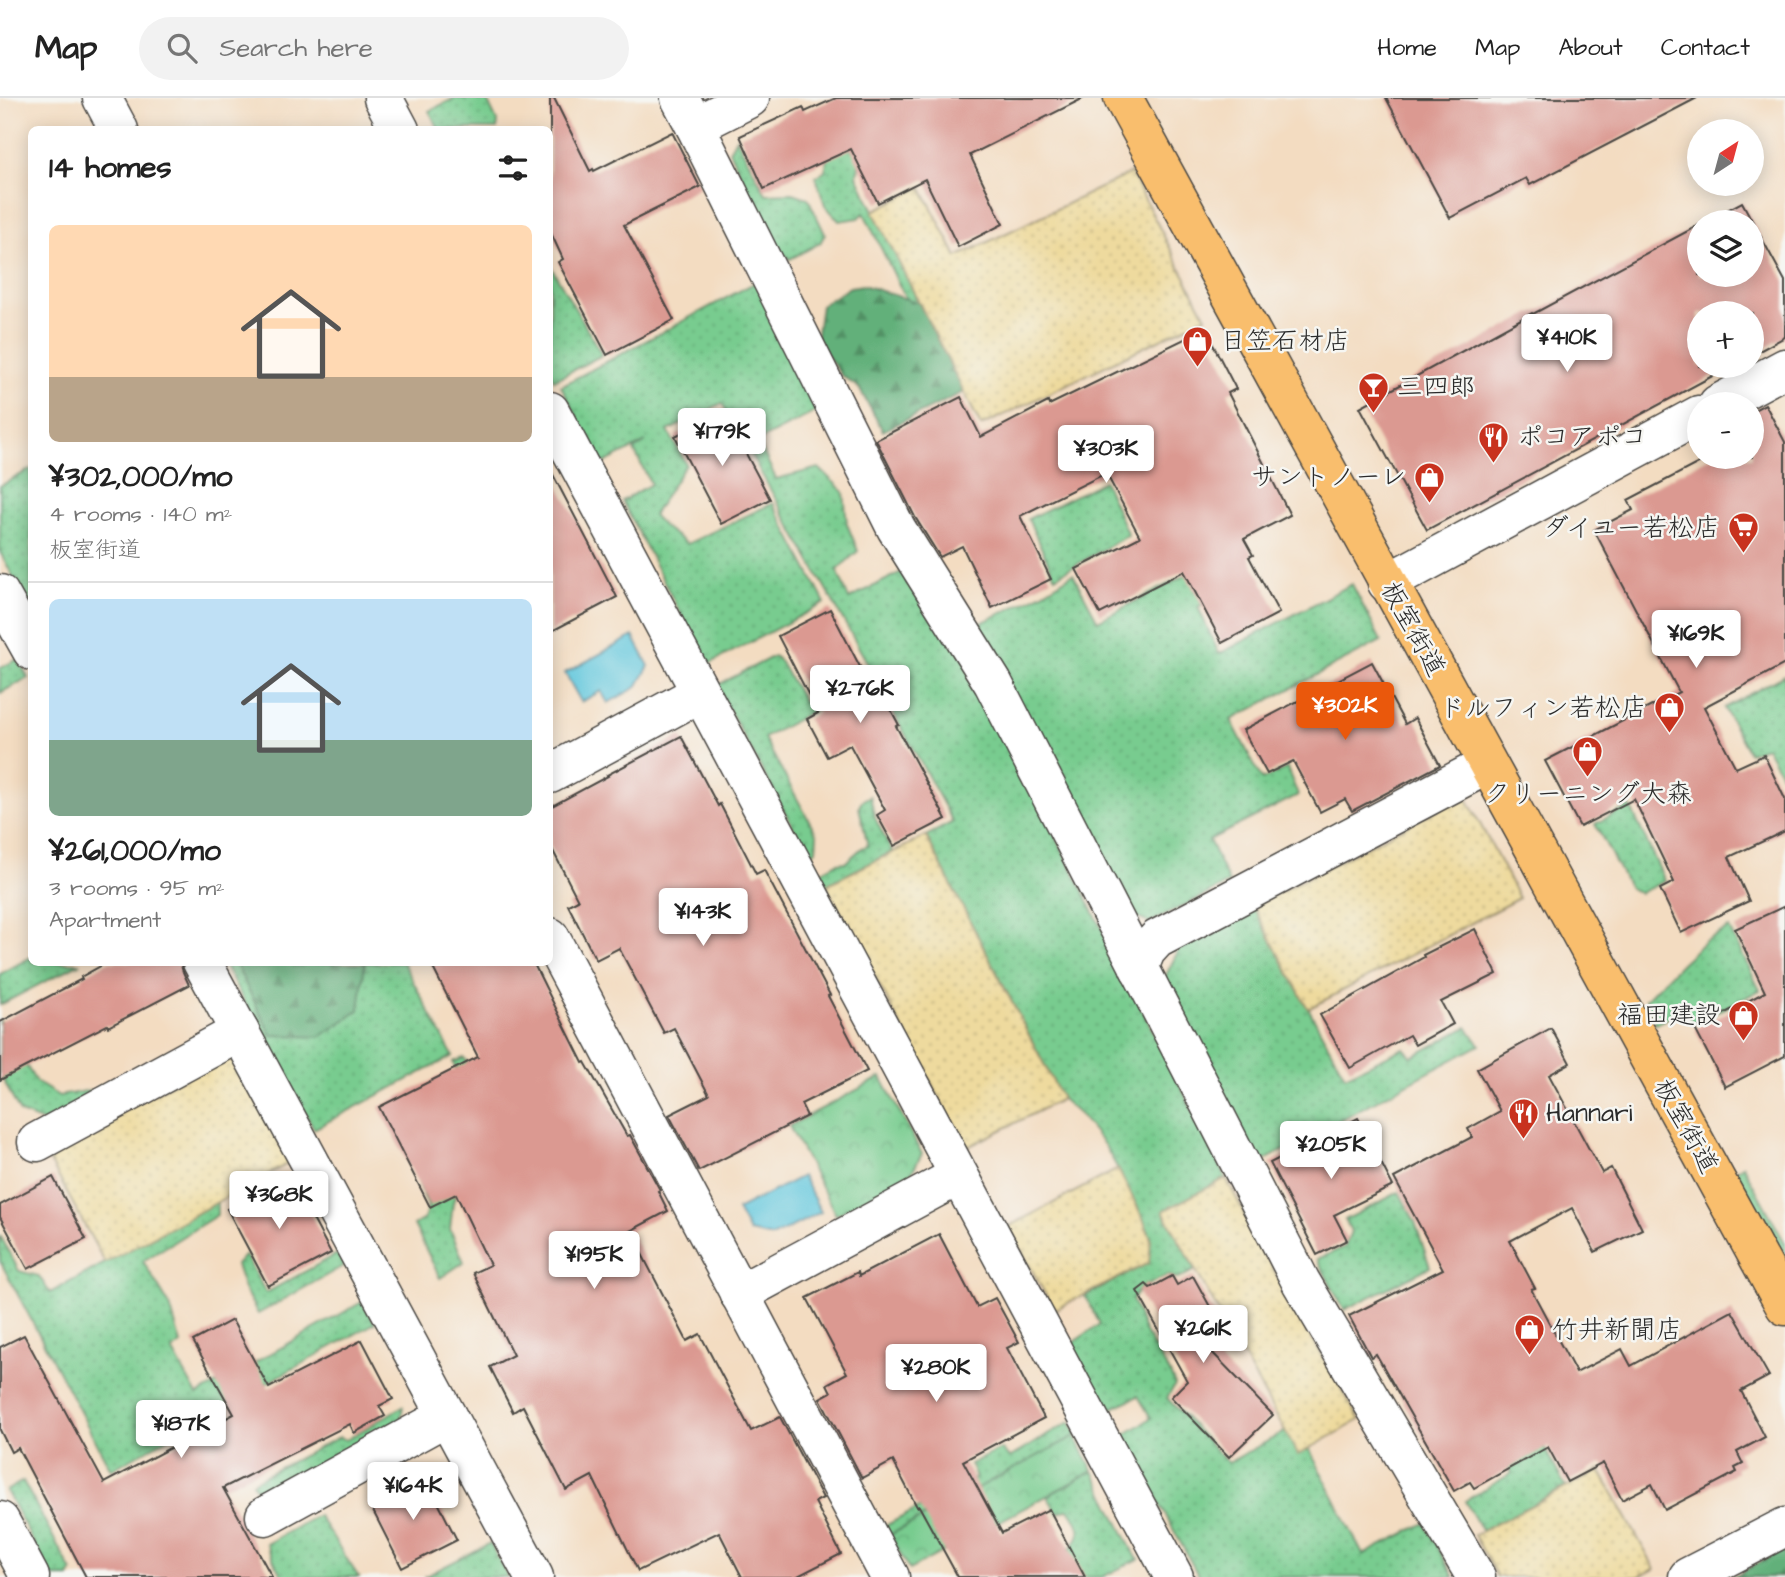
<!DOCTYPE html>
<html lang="en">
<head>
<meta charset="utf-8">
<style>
  body { margin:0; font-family:"Architects Daughter","Klee One",sans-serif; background:#f2f2f2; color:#222; height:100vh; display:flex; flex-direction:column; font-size:26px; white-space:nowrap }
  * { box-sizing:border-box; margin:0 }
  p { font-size:23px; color:#767676 }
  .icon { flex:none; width:38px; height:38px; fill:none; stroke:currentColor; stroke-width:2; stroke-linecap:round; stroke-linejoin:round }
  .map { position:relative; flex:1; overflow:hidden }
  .side { position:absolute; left:28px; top:28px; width:525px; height:840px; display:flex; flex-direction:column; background:#fff; border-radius:10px; box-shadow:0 4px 18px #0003 }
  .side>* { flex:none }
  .needle { width:46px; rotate:36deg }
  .controls { position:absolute; left:1687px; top:21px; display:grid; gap:14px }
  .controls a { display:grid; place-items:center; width:77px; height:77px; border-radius:50%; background:#fff; box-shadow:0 4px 18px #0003; font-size:35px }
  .price { position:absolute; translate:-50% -60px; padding:0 16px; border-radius:7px; background:#fff; color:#222; font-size:23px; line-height:46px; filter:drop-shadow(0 2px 4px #0008) }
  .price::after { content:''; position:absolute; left:50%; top:42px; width:21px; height:16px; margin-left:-10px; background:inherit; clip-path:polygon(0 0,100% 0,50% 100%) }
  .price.current { background:#ea580c; color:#fff }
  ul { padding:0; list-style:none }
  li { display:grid; align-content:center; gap:14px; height:371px; padding:0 21px }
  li+li { border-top:2px solid #e0e0e0 }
  li span { display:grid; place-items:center; height:217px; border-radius:10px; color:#555 }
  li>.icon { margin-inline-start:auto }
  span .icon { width:126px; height:126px; fill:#fffc; stroke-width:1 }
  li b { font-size:30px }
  h2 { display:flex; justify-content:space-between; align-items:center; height:84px; padding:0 21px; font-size:30px }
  header { display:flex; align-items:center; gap:42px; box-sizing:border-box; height:98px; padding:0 35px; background:#fff; border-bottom:2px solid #e0e0e0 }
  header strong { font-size:33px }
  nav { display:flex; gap:38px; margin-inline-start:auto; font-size:24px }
  .search { width:490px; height:63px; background:#f2f2f2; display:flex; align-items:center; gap:18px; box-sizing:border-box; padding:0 24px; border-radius:38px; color:#767676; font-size:26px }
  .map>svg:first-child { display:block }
</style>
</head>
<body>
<header>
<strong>Map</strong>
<div class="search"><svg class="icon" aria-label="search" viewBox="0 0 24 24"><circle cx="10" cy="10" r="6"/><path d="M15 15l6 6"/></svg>Search here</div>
<nav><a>Home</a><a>Map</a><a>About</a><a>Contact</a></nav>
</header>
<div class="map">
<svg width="1785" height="1479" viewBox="0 0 1785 1479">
  <defs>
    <pattern id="grass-dots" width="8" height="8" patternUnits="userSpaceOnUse" patternTransform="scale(1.75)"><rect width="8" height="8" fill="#78cc8f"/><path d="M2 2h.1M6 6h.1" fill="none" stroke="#68af7c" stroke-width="1.8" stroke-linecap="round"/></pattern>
    <pattern id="forest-firs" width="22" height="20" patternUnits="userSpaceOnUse" patternTransform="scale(1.75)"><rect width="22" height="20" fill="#62b07a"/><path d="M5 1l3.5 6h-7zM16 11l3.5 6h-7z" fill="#518f64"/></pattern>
    <pattern id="sand-dots" width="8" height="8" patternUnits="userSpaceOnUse" patternTransform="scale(1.75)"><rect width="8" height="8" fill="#eeda9e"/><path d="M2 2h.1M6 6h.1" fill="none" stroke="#cb8" stroke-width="1.8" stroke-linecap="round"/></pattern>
    <pattern id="park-crowns" width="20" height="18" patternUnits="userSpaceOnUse" patternTransform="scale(1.75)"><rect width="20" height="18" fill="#78cc8f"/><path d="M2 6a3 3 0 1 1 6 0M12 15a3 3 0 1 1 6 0" fill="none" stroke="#68af7c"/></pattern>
  </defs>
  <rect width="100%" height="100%" fill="#f6f6f2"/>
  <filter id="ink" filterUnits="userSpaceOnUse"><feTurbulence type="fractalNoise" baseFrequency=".0143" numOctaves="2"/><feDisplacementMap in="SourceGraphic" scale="14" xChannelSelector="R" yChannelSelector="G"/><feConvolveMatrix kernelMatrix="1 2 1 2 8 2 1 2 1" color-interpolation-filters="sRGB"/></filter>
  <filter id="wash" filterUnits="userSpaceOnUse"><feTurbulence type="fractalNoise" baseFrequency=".00686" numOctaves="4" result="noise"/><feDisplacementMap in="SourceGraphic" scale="28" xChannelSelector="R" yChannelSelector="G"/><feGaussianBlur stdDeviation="1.57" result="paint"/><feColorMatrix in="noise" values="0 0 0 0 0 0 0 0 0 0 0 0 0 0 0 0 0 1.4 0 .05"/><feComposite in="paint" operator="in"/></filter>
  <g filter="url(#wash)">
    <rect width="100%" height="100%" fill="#f3dcc1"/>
    <g fill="url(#grass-dots)" stroke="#527c5d" stroke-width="2">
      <polygon points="455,0 486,0 498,25 497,31 439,31 429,13"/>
      <polygon points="872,29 860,60 857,78 919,205 907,203 864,115 859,120 839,123 825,107 816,79 825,73 829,52"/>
      <polygon points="736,40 766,96 793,95 808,100 825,136 820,145 790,161 778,153 729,53"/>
      <polygon points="550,167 602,257 554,282 550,273"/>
      <polygon points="756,184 823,310 758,343 776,381 819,370 844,394 847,426 858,453 837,472 849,501 905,472 978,582 1226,1080 1163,1113 1195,1172 1178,1181 1168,1177 1141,1190 1132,1201 1144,1233 1170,1275 1175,1287 1167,1300 1228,1365 1286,1333 1298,1356 1309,1350 1363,1457 1425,1425 1454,1479 1199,1479 1123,1338 1151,1320 1138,1298 1106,1313 1071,1246 1100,1226 1085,1198 1148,1165 1151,1140 1142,1118 1118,1071 1105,1048 1081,1018 1062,1001 926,738 953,724 874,579 764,640 817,737 816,752 809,758 716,588 774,558 780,563 804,605 869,568 722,305 668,333 686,366 653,417 664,429 687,446 773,405 825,505 707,567 622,403 651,386 634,352 646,344 602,366 561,288"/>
      <polygon points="31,371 31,512 0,454 0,388"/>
      <polygon points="1104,383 1128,437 1055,479 1028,421"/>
      <polygon points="1195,472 1214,500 1198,509 1219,556 1352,486 1381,543 1231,622 1262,682 1287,670 1298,697 1209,742 1229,785 1149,825 1124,814 971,530 1041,496 1073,476 1098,523"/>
      <polygon points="18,561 28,580 0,595 0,570"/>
      <polygon points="1785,577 1785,683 1766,649 1749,655 1724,610"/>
      <polygon points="870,698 875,720 892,754 826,787 819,775 837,765 846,764 862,750 868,748 859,709 862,703"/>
      <polygon points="1630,708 1665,783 1640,795 1629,790 1595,726"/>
      <polygon points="1253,808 1345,978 1404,950 1412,959 1467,929 1480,947 1258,1066 1162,885 1179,851"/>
      <polygon points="1729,830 1760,892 1694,926 1684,912 1656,926 1646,901 1681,865 1705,843"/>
      <polygon points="31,859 32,864 80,865 0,907 0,876"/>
      <polygon points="223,865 403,865 453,958 314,1031"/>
      <polygon points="0,923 36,984 59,998 91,992 96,1000 43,1024 20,1015 0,975"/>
      <polygon points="464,960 486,984 516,972 525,988 503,1002 498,1012 521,1060 457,1091 453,1105 450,1131 464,1164 440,1180 414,1127 424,1121 428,1109 416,1078 444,1061 468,1060 493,1047 453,964"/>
      <polygon points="1743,1068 1785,1145 1785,1162 1735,1073"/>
      <polygon points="1399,1094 1415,1124 1430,1169 1344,1212 1317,1161 1345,1149 1351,1133 1345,1122"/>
      <polygon points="217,1104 217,1117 143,1163 170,1208 181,1246 172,1252 197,1297 362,1204 375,1225 111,1372 0,1163 0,1137 19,1173 39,1178 50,1195"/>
      <polygon points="337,1156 345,1167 258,1216 244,1191 236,1167 245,1157 266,1195"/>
      <polygon points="1485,1244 1566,1389 1482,1433 1465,1403 1512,1375 1450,1266"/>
      <polygon points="403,1308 400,1326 264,1402 252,1384 339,1339 346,1342"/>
      <polygon points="1070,1324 1077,1337 890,1437 885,1428 976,1380 970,1366 1001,1351 1009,1360"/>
      <path d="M1093,1373l41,83 5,5 -37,18h-22l-12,-25c15,-18 15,-23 1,-43l-11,4 -11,-17z"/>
      <polygon points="23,1383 72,1474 69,1479 52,1479 6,1393"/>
      <polygon points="318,1417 358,1478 360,1479 282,1479 266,1446"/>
      <polygon points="490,1445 508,1479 424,1479"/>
    </g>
    <g fill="url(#forest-firs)" stroke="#466e52" stroke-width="2">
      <polygon points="863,187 919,205 964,294 883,333 859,290 841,277 816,242 821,207 850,189"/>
      <polygon points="235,865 365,865 359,912 320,939 271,937"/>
      <polygon points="1785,1451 1785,1479 1732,1479"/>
    </g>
    <g fill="url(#sand-dots)" stroke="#8c8264" stroke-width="2">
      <polygon points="1131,75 1206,219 981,328 873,113 921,89 957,159"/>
      <polygon points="1465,697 1519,800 1308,911 1253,808"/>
      <polygon points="926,738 1062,1001 966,1050 826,787"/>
      <polygon points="233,953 293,1063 105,1165 45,1054"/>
      <polygon points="1118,1071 1142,1118 1151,1141 1149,1165 1054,1212 1008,1129"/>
      <polygon points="1226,1080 1291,1205 1360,1322 1298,1357 1163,1113"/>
      <polygon points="1600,1372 1655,1471 1638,1479 1497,1479 1474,1437"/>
    </g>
    <g fill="url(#park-crowns)" stroke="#527c5d" stroke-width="2">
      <polygon points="881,979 922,1056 909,1079 836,1117 789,1028"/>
      <polygon points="1075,1338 1093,1373 909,1472 890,1437"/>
    </g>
    <g fill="#5fc6dc" stroke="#457884" stroke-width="2">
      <polygon points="633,538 649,568 637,589 608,605 601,593 581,604 565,575"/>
      <polygon points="802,1078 821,1114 772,1139 749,1134 737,1112"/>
    </g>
    <g id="blocks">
      <g fill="#db9991">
        <polygon points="550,0 554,0 590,73 593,71 594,73 672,34 700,89 624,127 674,222 607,257 558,164 563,161 550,133"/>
        <polygon points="836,0 1084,0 970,57 1003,126 958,149 925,81 878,105 851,51 764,91 740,38 803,9 805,14"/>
        <polygon points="1386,0 1697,0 1530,87 1526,80 1450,120"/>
        <polygon points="1742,104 1785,183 1785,239 1752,257 1752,215 1699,215 1699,268 1731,268 1427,432 1360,309 1532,215 1533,216 1699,127 1699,177 1752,177 1752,124 1705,124"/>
        <polygon points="1205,231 1236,291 1228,295 1290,417 1244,441 1253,457 1249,459 1279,515 1222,545 1184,473 1100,516 1076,471 1140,439 1106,375 1020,418 1051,481 992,510 962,448 940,459 915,419 876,342 961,299 981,339 1048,304 1049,307"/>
        <polygon points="1765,306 1785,344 1785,566 1704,609 1736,670 1764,657 1785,701 1785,733 1729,759 1749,803 1681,835 1660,791 1674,784 1634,701 1580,729 1545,663 1679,594 1594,432 1633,412 1628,402 1710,359 1752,359 1752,313"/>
        <polygon points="724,314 770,401 721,426 675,338"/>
        <polygon points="550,371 617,499 550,534"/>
        <polygon points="830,511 869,586 875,582 899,627 896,628 946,721 894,748 877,717 885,712 850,647 827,659 807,621 818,615 778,538"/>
        <polygon points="1372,564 1405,626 1415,620 1440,667 1352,713 1345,701 1320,714 1293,663 1267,676 1243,632"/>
        <polygon points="681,638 718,708 720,706 756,776 764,772 830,897 828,898 867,973 801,1006 807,1018 699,1073 669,1017 709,997 674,930 664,935 619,850 596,862 568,807 578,802 550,747 550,709 608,678 607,677"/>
        <polygon points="1785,808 1785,958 1725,989 1695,931 1765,894 1735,831"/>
        <polygon points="1475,831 1497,876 1441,904 1453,926 1415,947 1409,937 1350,970 1320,917 1424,859 1423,857"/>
        <polygon points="108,864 180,864 183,874 189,887 108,929 107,927 0,982 0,924 82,881 81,879"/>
        <polygon points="430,864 533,864 583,965 585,964 627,1038 630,1037 660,1092 658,1093 668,1113 630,1133 687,1243 700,1236 751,1333 780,1319 823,1400 815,1404 841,1456 796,1479 742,1479 719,1434 638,1473 592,1378 566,1392 523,1308 513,1314 490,1269 513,1257 473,1175 490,1167 456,1096 430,1109 379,1009 478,959"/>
        <polygon points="1551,930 1570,965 1549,977 1602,1075 1611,1070 1642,1131 1595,1154 1572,1110 1510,1143 1535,1190 1531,1191 1576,1275 1622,1251 1631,1268 1732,1213 1769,1278 1741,1293 1765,1339 1737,1354 1743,1366 1735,1370 1737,1374 1665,1412 1652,1386 1622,1402 1603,1365 1567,1384 1548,1349 1474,1390 1470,1384 1454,1393 1376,1256 1371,1259 1349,1218 1443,1171 1394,1080 1472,1039 1468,1031 1500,1013 1477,971"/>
        <polygon points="1358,1020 1393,1088 1334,1117 1347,1142 1317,1157 1270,1065"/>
        <polygon points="290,1078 331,1155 268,1188 227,1111"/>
        <polygon points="53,1079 86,1141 28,1171 0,1119 0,1107"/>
        <polygon points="939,1136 977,1209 995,1200 1019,1244 1007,1250 1044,1320 963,1363 1002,1435 1049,1411 1085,1479 958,1479 919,1408 917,1409 893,1363 862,1380 820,1300 831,1294 827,1286 847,1275 807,1200 858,1174 859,1178"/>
        <polygon points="1172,1178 1177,1187 1193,1178 1227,1239 1207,1249 1273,1317 1229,1359 1171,1299 1187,1283 1137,1193 1146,1186 1150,1190"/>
        <polygon points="232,1222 269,1290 362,1242 393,1301 379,1308 385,1318 354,1335 350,1326 223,1390 272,1479 86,1479 18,1350 11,1354 0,1332 0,1249 24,1237 104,1385 234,1316 193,1243"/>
        <polygon points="424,1377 457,1442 402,1470 369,1405"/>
      </g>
    </g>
  </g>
  <g filter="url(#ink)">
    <use href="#blocks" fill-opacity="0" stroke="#494642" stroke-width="2"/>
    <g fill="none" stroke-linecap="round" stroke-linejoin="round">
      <defs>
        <g id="minor">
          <polyline points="102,0 119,32"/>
          <polyline points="383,0 400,32"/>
          <polyline points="680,0 695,28 896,430 993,585 1301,1184 1476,1479"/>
          <polyline points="695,28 750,0"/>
          <polyline points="1718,306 1785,270"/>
          <polyline points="550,313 1174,1479"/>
          <polyline points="1387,485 1699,317"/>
          <polyline points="0,496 32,553"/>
          <polyline points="550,676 700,595"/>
          <polyline points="550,839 890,1479"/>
          <polyline points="202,864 534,1479"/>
          <polyline points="1139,870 1146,853 1157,841 1487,667"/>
          <polyline points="37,1044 240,934"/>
          <polyline points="739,1196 958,1078"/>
          <polyline points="265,1418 447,1318"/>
          <polyline points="0,1423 30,1479"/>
          <polyline points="1688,1479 1785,1429"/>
        </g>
        <polyline id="major" points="1123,0 1785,1208"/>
      </defs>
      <use href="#minor" stroke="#494642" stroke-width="41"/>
      <use href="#major" stroke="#494642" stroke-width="41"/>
      <use href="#minor" stroke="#fff" stroke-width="38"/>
      <use href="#major" stroke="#f9be6d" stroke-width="38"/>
    </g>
  </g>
  <defs>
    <symbol id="shop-pin" viewBox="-11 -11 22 30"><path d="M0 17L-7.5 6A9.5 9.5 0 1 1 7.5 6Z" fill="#c8321e" stroke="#f6f6f2"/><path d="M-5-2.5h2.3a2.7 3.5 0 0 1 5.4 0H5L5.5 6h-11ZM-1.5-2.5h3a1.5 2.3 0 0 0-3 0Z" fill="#fff"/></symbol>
    <symbol id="bar-pin" viewBox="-11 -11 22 30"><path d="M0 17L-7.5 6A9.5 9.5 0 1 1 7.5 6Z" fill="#c8321e" stroke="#f6f6f2"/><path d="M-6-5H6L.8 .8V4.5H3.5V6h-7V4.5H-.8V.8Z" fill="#fff"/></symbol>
    <symbol id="restaurant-pin" viewBox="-11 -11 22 30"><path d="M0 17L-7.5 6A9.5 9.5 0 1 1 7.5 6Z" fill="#c8321e" stroke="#f6f6f2"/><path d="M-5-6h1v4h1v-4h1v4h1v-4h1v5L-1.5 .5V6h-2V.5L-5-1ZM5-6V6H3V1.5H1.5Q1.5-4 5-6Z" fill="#fff"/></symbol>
    <symbol id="supermarket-pin" viewBox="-11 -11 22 30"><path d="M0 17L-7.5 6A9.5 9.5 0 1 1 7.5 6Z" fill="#c8321e" stroke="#f6f6f2"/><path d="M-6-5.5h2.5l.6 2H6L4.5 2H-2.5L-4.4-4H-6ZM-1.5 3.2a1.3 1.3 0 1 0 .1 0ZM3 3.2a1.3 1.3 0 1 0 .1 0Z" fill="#fff"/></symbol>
  </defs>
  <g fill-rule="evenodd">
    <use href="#shop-pin" x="1180" y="226" width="35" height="47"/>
    <use href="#bar-pin" x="1356" y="272" width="35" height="47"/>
    <use href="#restaurant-pin" x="1476" y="322" width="35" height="47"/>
    <use href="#shop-pin" x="1412" y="362" width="35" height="47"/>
    <use href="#supermarket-pin" x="1726" y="412" width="35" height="47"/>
    <use href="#shop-pin" x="1652" y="592" width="35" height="47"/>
    <use href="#shop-pin" x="1570" y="636" width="35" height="47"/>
    <use href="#shop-pin" x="1726" y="900" width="35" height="47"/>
    <use href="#restaurant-pin" x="1506" y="998" width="35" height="47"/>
    <use href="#shop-pin" x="1512" y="1214" width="35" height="47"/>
  </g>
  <g text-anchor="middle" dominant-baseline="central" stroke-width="5" stroke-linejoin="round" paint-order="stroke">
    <g font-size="26" fill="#2b2b2b" stroke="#f6f6f2" text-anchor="start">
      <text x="1220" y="243">日笠石材店</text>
      <text x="1397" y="289">三四郎</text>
      <text x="1517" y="339">ポコアポコ</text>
      <text x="1406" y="379" text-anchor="end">サントノーレ</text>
      <text x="1720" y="430" text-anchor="end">ダイユー若松店</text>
      <text x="1647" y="610" text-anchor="end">ドルフィン若松店</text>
      <text x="1588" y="696" text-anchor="middle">クリーニング大森</text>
      <text x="1721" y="917" text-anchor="end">福田建設</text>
      <text x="1546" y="1015">Hannari</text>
      <text x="1552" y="1232">竹井新聞店</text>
    </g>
    <g font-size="26" fill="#2b2b2b" stroke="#f6f6f2">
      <text transform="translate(1413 531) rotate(61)">板室街道</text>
      <text transform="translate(1686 1028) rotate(61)">板室街道</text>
    </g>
  </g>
</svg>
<div class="controls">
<a><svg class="needle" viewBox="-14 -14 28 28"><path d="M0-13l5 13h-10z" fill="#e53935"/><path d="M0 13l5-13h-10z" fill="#767676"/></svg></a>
<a><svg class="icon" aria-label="layers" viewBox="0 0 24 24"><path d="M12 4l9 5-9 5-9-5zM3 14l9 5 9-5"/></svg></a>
<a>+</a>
<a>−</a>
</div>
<b class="price" style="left:1567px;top:276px">¥410K</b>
<b class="price" style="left:722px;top:370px">¥179K</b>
<b class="price" style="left:1106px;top:387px">¥303K</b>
<b class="price" style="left:1696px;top:572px">¥169K</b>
<b class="price" style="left:860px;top:627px">¥276K</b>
<b class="price current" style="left:1345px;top:644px">¥302K</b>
<b class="price" style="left:703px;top:850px">¥143K</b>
<b class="price" style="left:1331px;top:1083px">¥205K</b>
<b class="price" style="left:279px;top:1133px">¥368K</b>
<b class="price" style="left:594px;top:1193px">¥195K</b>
<b class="price" style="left:1203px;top:1267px">¥261K</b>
<b class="price" style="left:936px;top:1306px">¥280K</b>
<b class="price" style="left:181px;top:1362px">¥187K</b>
<b class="price" style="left:413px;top:1424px">¥164K</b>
<section class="side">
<h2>14 homes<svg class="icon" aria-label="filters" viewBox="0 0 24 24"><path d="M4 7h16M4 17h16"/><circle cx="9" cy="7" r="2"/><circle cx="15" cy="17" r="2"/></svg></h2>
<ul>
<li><span style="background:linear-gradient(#ffd9b3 70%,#b9a48a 0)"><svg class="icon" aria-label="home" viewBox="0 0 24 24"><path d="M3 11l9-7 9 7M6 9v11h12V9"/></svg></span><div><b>¥302,000/mo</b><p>4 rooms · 140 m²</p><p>板室街道</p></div></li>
<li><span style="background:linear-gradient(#bfe0f5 65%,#7fa58c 0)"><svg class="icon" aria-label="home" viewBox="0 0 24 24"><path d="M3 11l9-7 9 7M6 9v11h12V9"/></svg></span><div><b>¥261,000/mo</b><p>3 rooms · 95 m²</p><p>Apartment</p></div></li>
</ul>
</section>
</div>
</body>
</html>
